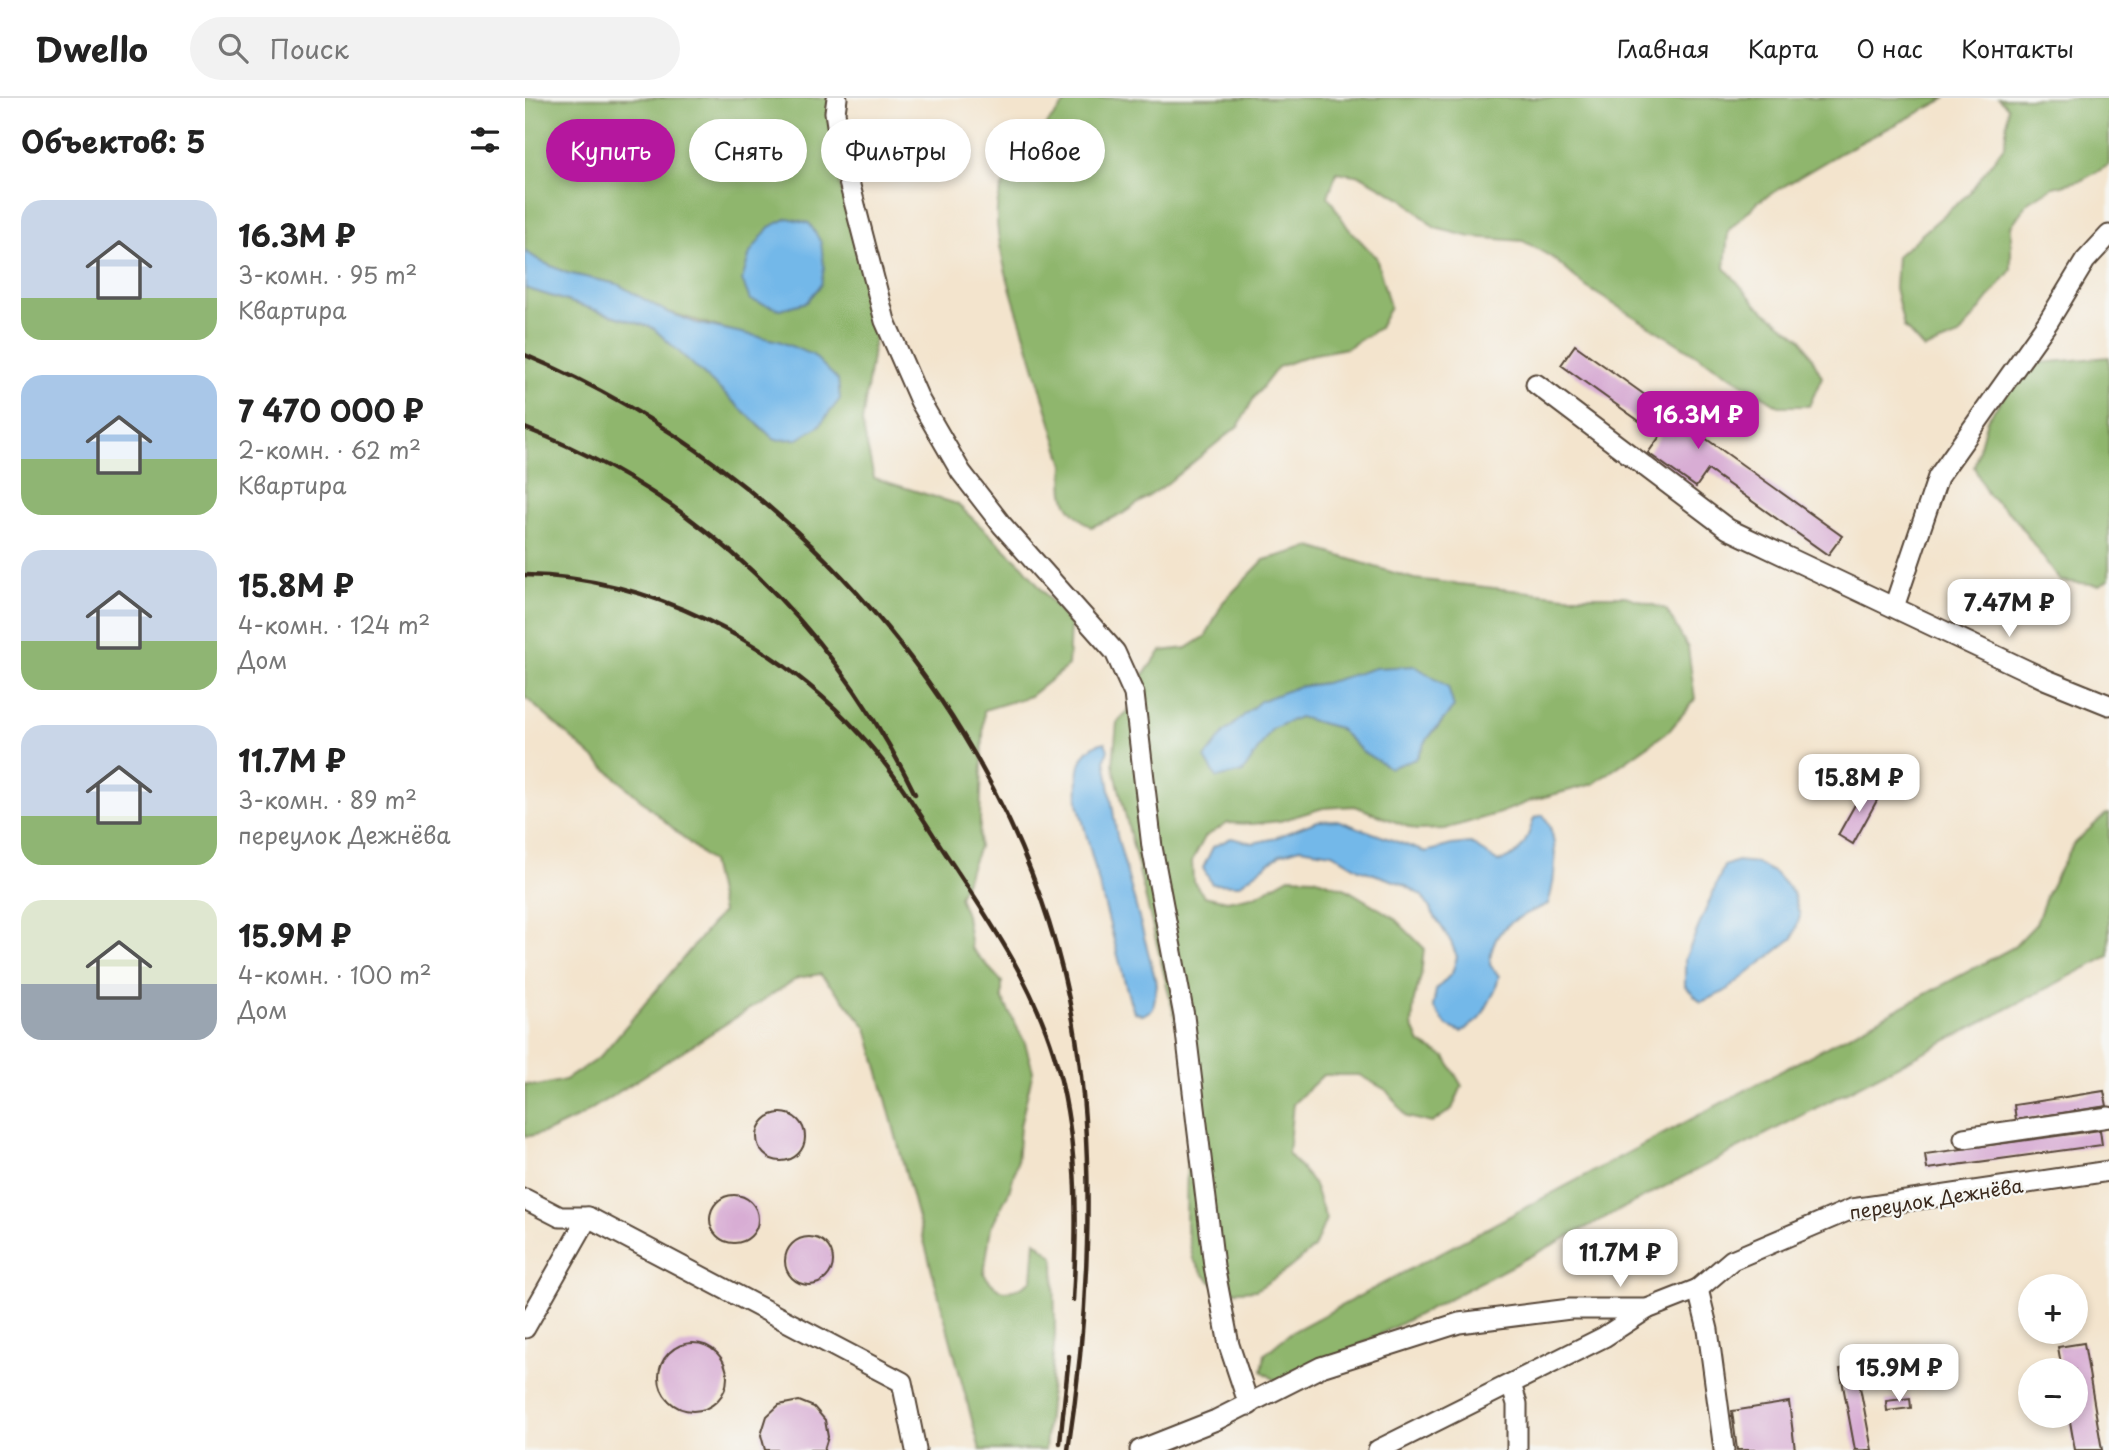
<!DOCTYPE html>
<html lang="ru">
<head>
<meta charset="utf-8">
<style>
  body { margin:0; font-family:"Playpen Sans",sans-serif; background:#f2f2f2; color:#222; height:100vh; display:flex; flex-direction:column; font-size:26px; white-space:nowrap }
  * { box-sizing:border-box; margin:0 }
  p { font-size:23px; color:#767676 }
  .icon { flex:none; width:38px; height:38px; fill:none; stroke:currentColor; stroke-width:2; stroke-linecap:round; stroke-linejoin:round }
  .map { position:relative; flex:1; overflow:hidden }
  .drawer { display:flex; flex-direction:column; background:#fff; width:525px }
  .drawer>* { flex:none }
  .banner { position:absolute; left:21px; top:21px; width:665px; height:63px; display:flex; gap:14px }
  .fabs { position:absolute; left:1493px; top:1176px; display:grid; gap:14px }
  .fabs a { display:grid; place-items:center; width:70px; height:70px; border-radius:50%; background:#fff; box-shadow:0 4px 10px #0003; font-size:35px }
  .price { position:absolute; translate:-50% -60px; padding:0 16px; border-radius:14px; background:#fff; color:#222; font-size:23px; line-height:46px; filter:drop-shadow(0 2px 4px #0008) }
  .price::after { content:''; position:absolute; left:50%; top:42px; width:21px; height:16px; margin-left:-10px; background:inherit; clip-path:polygon(0 0,100% 0,50% 100%) }
  .price.current { background:#b5179e; color:#fff }
  ul { padding:0; list-style:none }
  li { display:flex; align-items:center; gap:21px; height:175px; padding:0 21px }
  li span { display:grid; place-items:center; flex:none; width:196px; height:140px; border-radius:21px; color:#555 }
  li>.icon { margin-inline-start:auto }
  span .icon { width:84px; height:84px; fill:#fffc; stroke-width:1 }
  li b { font-size:30px }
  h2 { display:flex; justify-content:space-between; align-items:center; height:84px; padding:0 21px; font-size:30px }
  .chip { padding:0 24px; border-radius:32px; background:#fff; box-shadow:0 4px 10px #0003; font-size:24px; line-height:63px }
  .chip.current { background:#b5179e; color:#fff }
  header { display:flex; align-items:center; gap:42px; box-sizing:border-box; height:98px; padding:0 35px; background:#fff; border-bottom:2px solid #e0e0e0 }
  header strong { font-size:33px }
  nav { display:flex; gap:38px; margin-inline-start:auto; font-size:24px }
  .search { width:490px; height:63px; background:#f2f2f2; display:flex; align-items:center; gap:18px; box-sizing:border-box; padding:0 24px; border-radius:38px; color:#767676; font-size:26px }
  main { display:flex; flex:1; min-height:0 }
  .map>svg:first-child { display:block }
</style>
</head>
<body>
<header>
<strong>Dwello</strong>
<div class="search"><svg class="icon" aria-label="search" viewBox="0 0 24 24"><circle cx="10" cy="10" r="6"/><path d="M15 15l6 6"/></svg>Поиск</div>
<nav><a>Главная</a><a>Карта</a><a>О нас</a><a>Контакты</a></nav>
</header>
<main>
<section class="drawer">
<h2>Объектов: 5<svg class="icon" aria-label="filters" viewBox="0 0 24 24"><path d="M4 7h16M4 17h16"/><circle cx="9" cy="7" r="2"/><circle cx="15" cy="17" r="2"/></svg></h2>
<ul>
<li><span style="background:linear-gradient(#c9d6e8 70%,#8fb573 0)"><svg class="icon" aria-label="home" viewBox="0 0 24 24"><path d="M3 11l9-7 9 7M6 9v11h12V9"/></svg></span><div><b>16.3M ₽</b><p>3-комн. · 95 m²</p><p>Квартира</p></div></li>
<li><span style="background:linear-gradient(#a9c7e8 60%,#8fb573 0)"><svg class="icon" aria-label="home" viewBox="0 0 24 24"><path d="M3 11l9-7 9 7M6 9v11h12V9"/></svg></span><div><b>7 470 000 ₽</b><p>2-комн. · 62 m²</p><p>Квартира</p></div></li>
<li><span style="background:linear-gradient(#c9d6e8 65%,#8fb573 0)"><svg class="icon" aria-label="home" viewBox="0 0 24 24"><path d="M3 11l9-7 9 7M6 9v11h12V9"/></svg></span><div><b>15.8M ₽</b><p>4-комн. · 124 m²</p><p>Дом</p></div></li>
<li><span style="background:linear-gradient(#c9d6e8 65%,#8fb573 0)"><svg class="icon" aria-label="home" viewBox="0 0 24 24"><path d="M3 11l9-7 9 7M6 9v11h12V9"/></svg></span><div><b>11.7M ₽</b><p>3-комн. · 89 m²</p><p>переулок Дежнёва</p></div></li>
<li><span style="background:linear-gradient(#dfe7d0 60%,#9aa5b1 0)"><svg class="icon" aria-label="home" viewBox="0 0 24 24"><path d="M3 11l9-7 9 7M6 9v11h12V9"/></svg></span><div><b>15.9M ₽</b><p>4-комн. · 100 m²</p><p>Дом</p></div></li>
</ul>
</section>
<div class="map">
<svg width="1584" height="1352" viewBox="0 0 1584 1352">
  <rect width="100%" height="100%" fill="#f6f6f2"/>
  <filter id="ink" filterUnits="userSpaceOnUse"><feTurbulence type="fractalNoise" baseFrequency=".0143" numOctaves="2"/><feDisplacementMap in="SourceGraphic" scale="14" xChannelSelector="R" yChannelSelector="G"/><feConvolveMatrix kernelMatrix="1 2 1 2 8 2 1 2 1" color-interpolation-filters="sRGB"/></filter>
  <filter id="wash" filterUnits="userSpaceOnUse"><feTurbulence type="fractalNoise" baseFrequency=".00686" numOctaves="4" result="noise"/><feDisplacementMap in="SourceGraphic" scale="28" xChannelSelector="R" yChannelSelector="G"/><feGaussianBlur stdDeviation="1.57" result="paint"/><feColorMatrix in="noise" values="0 0 0 0 0 0 0 0 0 0 0 0 0 0 0 0 0 1.4 0 .05"/><feComposite in="paint" operator="in"/></filter>
  <g filter="url(#wash)">
    <rect width="100%" height="100%" fill="#f3e4cd"/>
    <g fill="#8fb66d" stroke="#657046" stroke-width="2" fill-rule="evenodd">
      <path d="M0,0h306l6,74 39,157 -14,94 12,55 83,26 66,62 47,59 -2,41 -38,30 -46,14 -5,137 -20,50 7,18 5,33 31,34v16l23,45 8,28 -13,55 -3,37 -8,29 -18,35 -7,47c15,22 27,21 48,6l3,-39 19,16 1,77 -10,116h-65l-113,-422 -21,-26 -26,-28 -22,4 -219,139 -32,15 -22,5v-53l13,2 27,-6 35,-23 122,-145 -11,-50 -186,-165v-409l128,40 103,93 6,9 -27,-98 -70,-21 -48,-27 -50,-11 -25,-11 -17,-11z"/>
      <path d="M544,0h878l-105,54 -83,49 -31,30 -3,37 32,37 45,34 20,38 -13,29h-30l-193,-119 -33,-29 -30,-17 -52,-4 -36,-9 -32,-29 -42,-23 -24,-4 -9,24 20,32 28,29 14,50 -11,21 -32,20 -37,7 -32,12 -24,31 -15,27 -75,61 -42,28 -31,13c-28,-20 -29,-28 -27,-62 -13,-41 -25,-82 -37,-123 -11,-35 -38,-111 -28,-145 11,-39 46,-68 70,-99z"/>
      <polygon points="1473,0 1584,0 1584,67 1557,82 1529,89 1504,103 1486,128 1486,172 1434,238 1399,251 1379,229 1370,190 1372,158 1443,96 1480,47 1483,9"/>
      <polygon points="1584,259 1584,481 1575,487 1535,483 1489,419 1463,397 1449,369 1462,322 1490,283 1514,265"/>
      <path d="M786,449l103,32 151,17h60l41,13 22,39 7,51 -25,31 -77,54 -60,16 -33,13 -55,16 -29,1 -61,-24 -32,2 -43,13 -28,3 -24,-1 -23,14 -13,24 1,20 11,15 23,5 30,-6 32,-18 25,1 32,11 47,28 31,31 -3,28 -7,24 -2,25 8,18 25,14 17,29 -10,23 -20,14 -25,-6 -21,-27 -27,-15h-36l-30,29 -5,49 25,30 13,36 -12,29 -27,22 -31,20 -33,2 -18,-16 -12,-17 -7,-33 2,-154 -75,-308 4,-41 19,-22 8,-27 17,-23 26,-3 19,-12 17,-34 41,-42zM800,585l117,39 -14,16 -12,21 -53,-7 -25,-24 -39,-12 -27,13 -15,20 40,-62z"/>
      <polygon points="1581,716 1584,716 1584,858 769,1281 750,1282 737,1273 740,1256 765,1235 1489,849 1511,826 1522,796 1549,745"/>
    </g>
    <g fill="#73b8e9" stroke="#577184" stroke-width="2">
      <polygon points="263,120 284,125 296,144 299,170 296,187 282,204 255,211 225,202 217,182 225,155 244,129"/>
      <polygon points="0,153 17,164 42,175 92,186 140,213 171,225 254,243 288,257 313,282 315,301 294,328 273,341 250,342 128,230 0,190"/>
      <polygon points="890,568 923,589 929,609 903,640 891,661 865,670 838,654 813,630 774,619 747,631 718,674 692,680 680,660 699,635 735,603 772,589 800,585 850,570"/>
      <path d="M580,644l3,8 -3,9 12,77 40,149 -4,24 -10,6 -9,-3 -5,-14 -51,-195c-1,-24 -3,-55 27,-61z"/>
      <path d="M1018,717c17,21 13,64 5,89 -30,14 -57,21 -58,61l9,11 -4,15 -15,28 -19,13 -14,-6 -14,-19 3,-17 16,-17 5,-16 -6,-15 -29,-46 -19,-12 -44,-15 -27,-16 -32,-5 -19,6 -42,31 -27,-1 -9,-16 10,-21 18,-9 22,5 19,-4 45,-18 20,-1 88,32 27,-7 19,-2 27,19c26,-8 28,-20 36,-44z"/>
      <polygon points="1212,763 1231,765 1250,775 1268,795 1275,818 1268,840 1199,894 1176,904 1160,888 1160,861 1199,768"/>
    </g>
    <g id="blocks">
      <g fill="#d8add4">
        <polygon points="1050,247 1317,438 1303,457 1183,372 1171,389 1123,355 1135,338 1036,267"/>
        <polygon points="1341,687 1356,695 1328,746 1313,737"/>
        <polygon points="1579,993 1582,1008 1491,1022 1489,1007"/>
        <circle cx="256" cy="1039" r="24"/>
        <polygon points="1575,1032 1577,1047 1402,1071 1400,1056"/>
        <circle cx="209" cy="1121" r="24"/>
        <circle cx="284" cy="1163" r="24"/>
        <polygon points="1559,1245 1577,1352 1550,1352 1544,1318 1550,1318 1550,1272 1537,1272 1533,1249"/>
        <circle cx="168" cy="1279" r="34"/>
        <polygon points="1331,1268 1347,1352 1330,1352 1315,1271"/>
        <polygon points="1385,1300 1386,1310 1362,1313 1361,1303"/>
        <polygon points="274,1303 289,1309 300,1322 303,1339 299,1352 240,1352 236,1337 242,1318 254,1307"/>
        <polygon points="1264,1304 1270,1352 1212,1352 1207,1313"/>
      </g>
    </g>
  </g>
  <g filter="url(#ink)">
    <use href="#blocks" fill-opacity="0" stroke="#574638" stroke-width="2"/>
    <g fill="none" stroke-linecap="round" stroke-linejoin="round">
      <defs>
        <g id="minor">
          <polyline points="312,0 310,14 316,53 360,223 395,303 436,374 477,427 590,554 609,596 627,749 659,918 689,1168 704,1247 724,1307"/>
          <polyline points="1011,286 1203,431 1522,582 1584,607"/>
          <polyline points="1369,509 1413,379 1523,224 1560,163 1584,137"/>
          <polyline points="1439,1040 1584,1019"/>
          <polyline points="0,1101 35,1119 63,1119 377,1284 391,1352"/>
          <polyline points="1173,1191 1183,1232 1199,1352"/>
          <polyline points="0,1230 63,1119"/>
          <polyline points="986,1286 992,1306 992,1352"/>
          <polyline points="615,1352 691,1322 796,1269 934,1225 1045,1211 1122,1211 1173,1191 1207,1162 1327,1111 1584,1073"/>
          <polyline points="853,1352 1079,1239 1122,1211"/>
        </g>
      </defs>
      <use href="#minor" stroke="#574638" stroke-width="23"/>
      <use href="#minor" stroke="#fff" stroke-width="19"/>
      <g stroke="#3b2a1e" stroke-width="4.5">
        <path d="M0,257c276,115 505,384 551,683 20,128 12,284 -8,412"/>
        <path d="M0,330c176,68 308,199 390,366"/>
        <path d="M0,477c126,2 251,67 335,159 37,40 65,89 95,134 39,59 78,117 99,186 24,79 24,164 19,246"/>
        <polyline points="535,1345 544,1258"/>
      </g>
    </g>
  </g>
  <g text-anchor="middle" dominant-baseline="central" stroke-width="5" stroke-linejoin="round" paint-order="stroke">
    <g font-size="19" fill="#3b2a1e" stroke="#f6f6f2">
      <text transform="translate(1411 1100) rotate(-9)">переулок Дежнёва</text>
    </g>
  </g>
</svg>
<div class="fabs">
<a>+</a>
<a>−</a>
</div>
<b class="price current" style="left:1173px;top:353px">16.3M ₽</b>
<b class="price" style="left:1484px;top:541px">7.47M ₽</b>
<b class="price" style="left:1334px;top:716px">15.8M ₽</b>
<b class="price" style="left:1095px;top:1191px">11.7M ₽</b>
<b class="price" style="left:1374px;top:1306px">15.9M ₽</b>
<div class="banner">
<a class="chip current">Купить</a>
<a class="chip">Снять</a>
<a class="chip">Фильтры</a>
<a class="chip">Новое</a>
</div>
</div>
</main>
</body>
</html>
